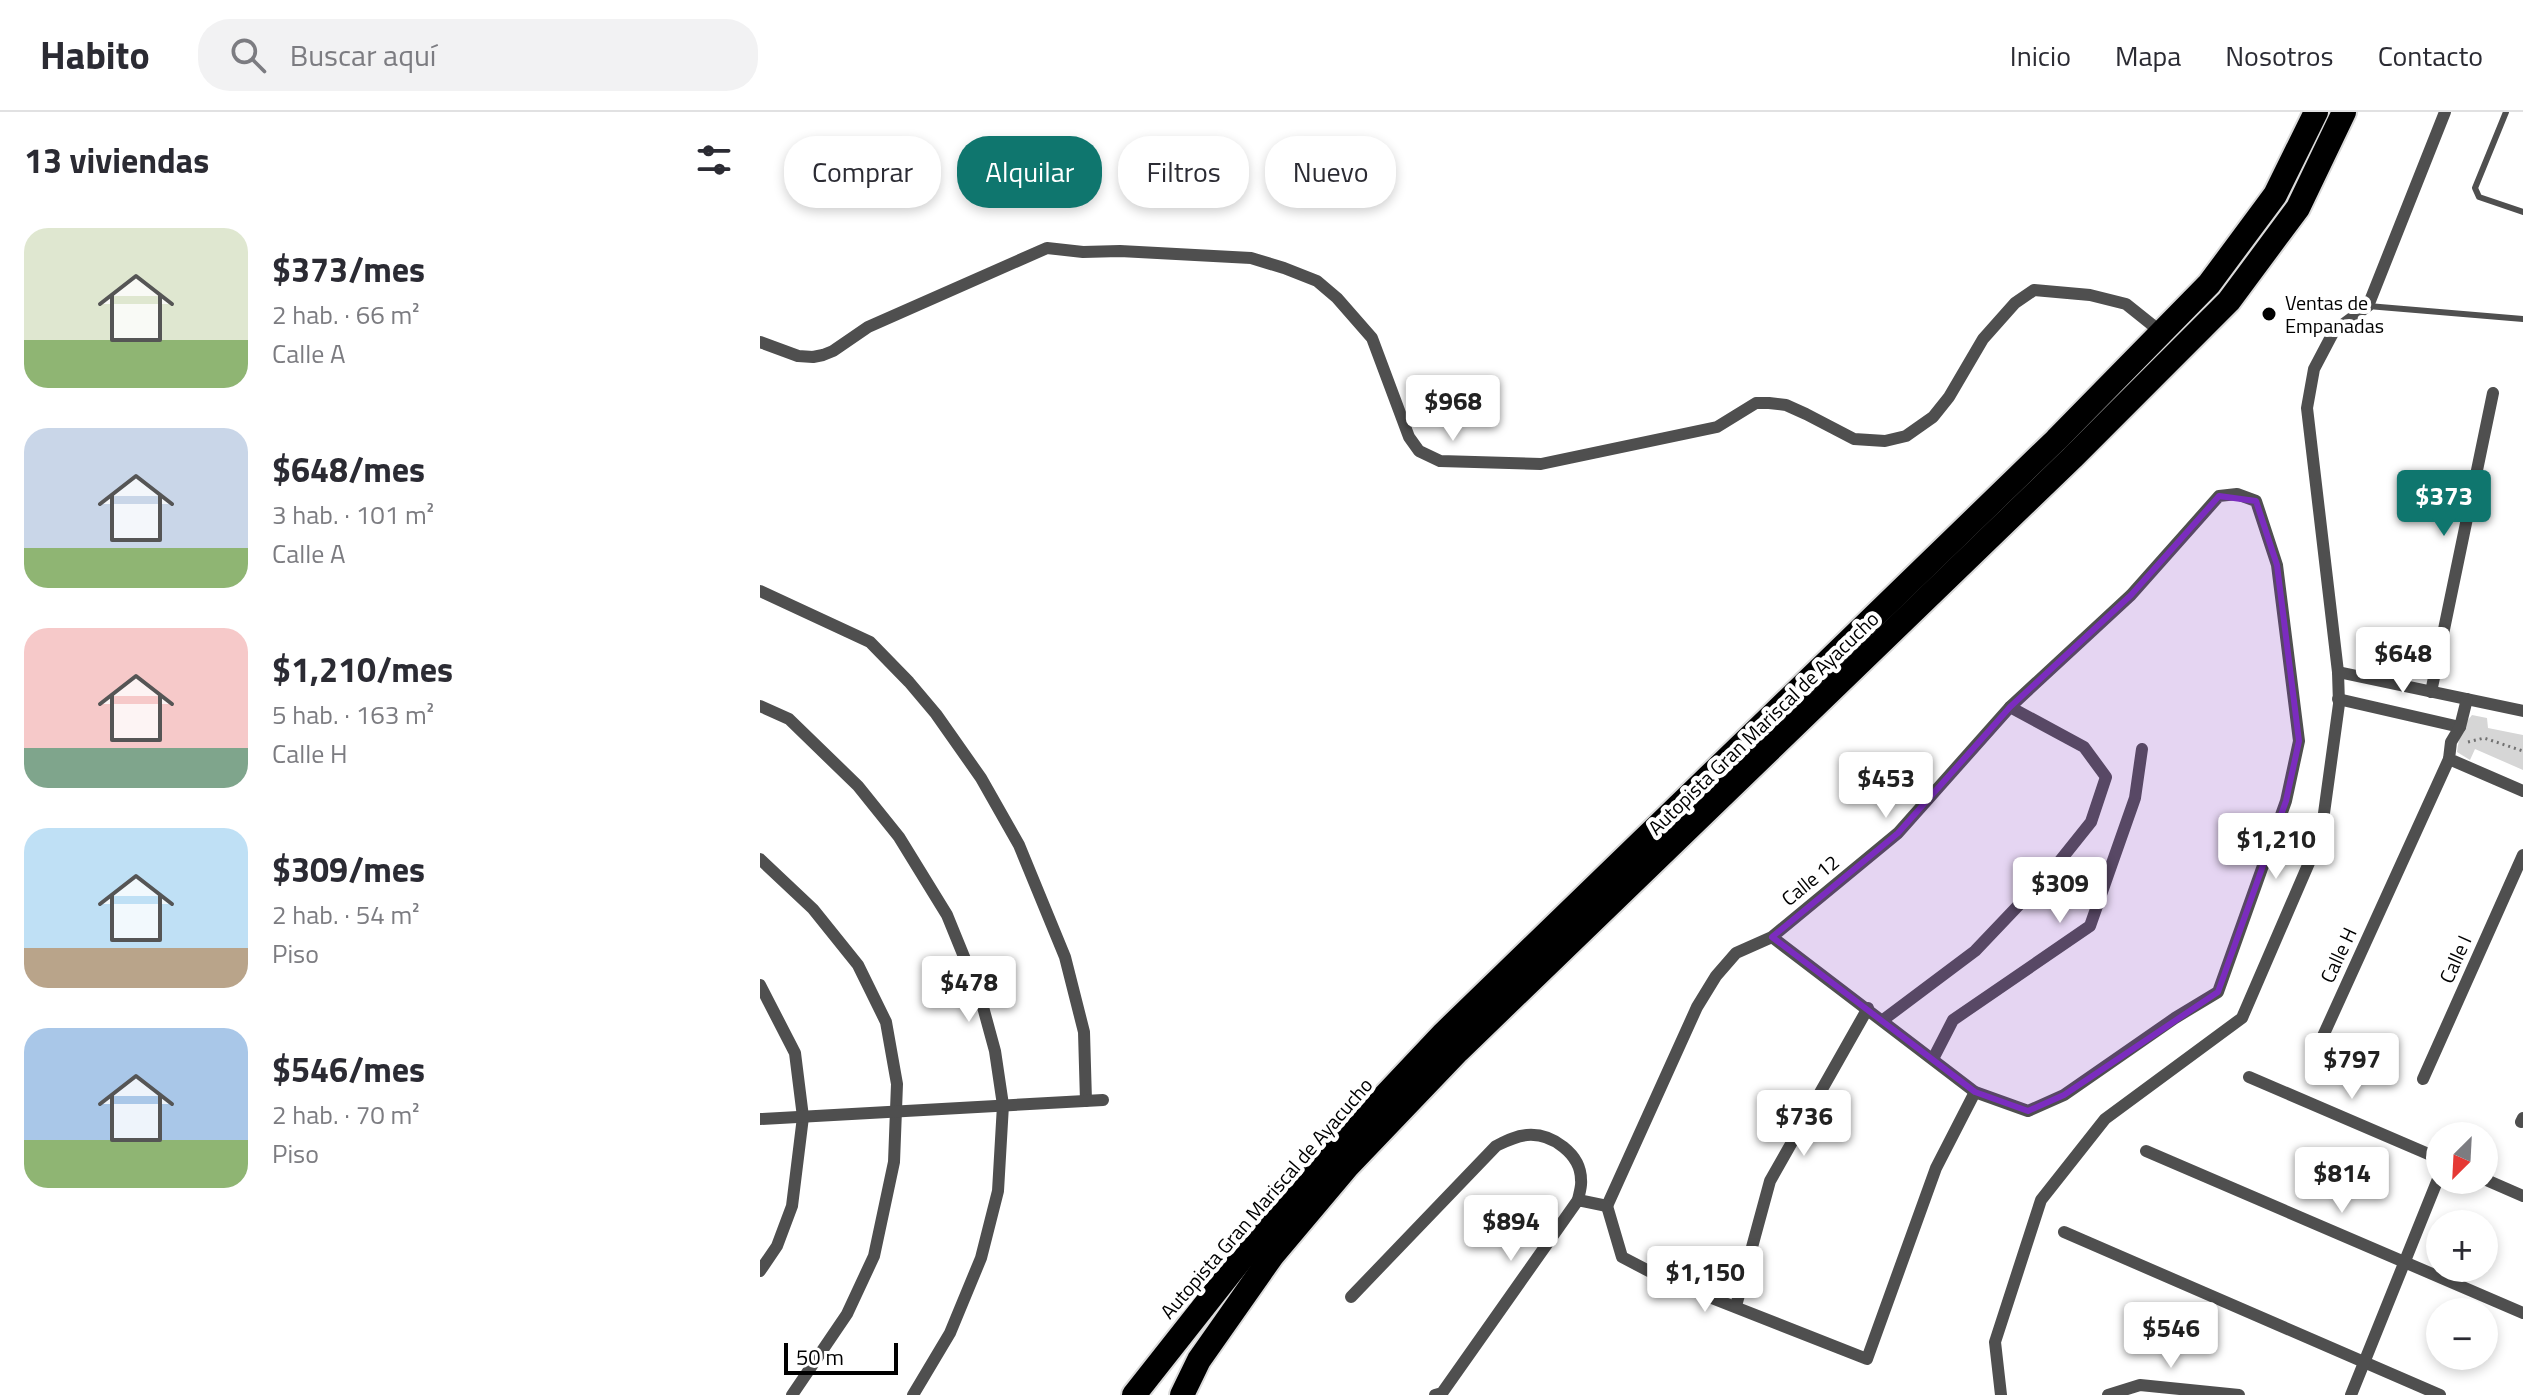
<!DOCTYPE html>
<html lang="es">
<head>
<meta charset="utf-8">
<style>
  body { margin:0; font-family:"Titillium Web",sans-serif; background:#f2f2f3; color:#2b2b33; height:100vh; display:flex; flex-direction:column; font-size:30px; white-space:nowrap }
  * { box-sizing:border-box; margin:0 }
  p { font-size:26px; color:#7c7c81 }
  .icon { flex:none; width:44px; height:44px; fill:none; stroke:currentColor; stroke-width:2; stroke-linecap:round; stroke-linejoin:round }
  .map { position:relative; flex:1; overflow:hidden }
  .panel { display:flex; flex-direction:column; background:#fff; width:760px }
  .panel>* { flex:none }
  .banner { position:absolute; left:24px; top:24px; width:760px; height:72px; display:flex; gap:16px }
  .needle { width:52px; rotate:204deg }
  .controls { position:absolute; left:1666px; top:1010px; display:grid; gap:16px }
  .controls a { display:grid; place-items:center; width:72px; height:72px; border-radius:50%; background:#fff; box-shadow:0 4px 12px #0003; font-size:40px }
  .scale { position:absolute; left:24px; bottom:20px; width:114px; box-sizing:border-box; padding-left:8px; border:4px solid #000; border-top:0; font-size:22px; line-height:28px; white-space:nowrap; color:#000; -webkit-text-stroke:6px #fff; paint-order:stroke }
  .price { position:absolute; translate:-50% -68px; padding:0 18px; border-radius:8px; background:#fff; color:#222; font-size:26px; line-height:52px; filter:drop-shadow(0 2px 4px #0008) }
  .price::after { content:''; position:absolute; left:50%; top:48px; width:24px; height:18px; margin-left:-12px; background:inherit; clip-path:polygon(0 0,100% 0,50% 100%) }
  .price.active { background:#0f766e; color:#fff }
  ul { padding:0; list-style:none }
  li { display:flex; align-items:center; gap:24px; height:200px; padding:0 24px }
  li span { display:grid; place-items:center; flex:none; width:224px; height:160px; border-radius:24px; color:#555 }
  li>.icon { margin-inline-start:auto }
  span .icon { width:96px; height:96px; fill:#fffc; stroke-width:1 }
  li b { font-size:34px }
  h2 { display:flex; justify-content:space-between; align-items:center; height:96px; padding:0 24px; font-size:34px }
  .tag { padding:0 28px; border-radius:32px; background:#fff; box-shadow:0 4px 12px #0003; font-size:28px; line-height:72px }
  .tag.active { background:#0f766e; color:#fff }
  header { display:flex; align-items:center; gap:48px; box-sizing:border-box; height:112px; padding:0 40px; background:#fff; border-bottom:2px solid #e1e1e2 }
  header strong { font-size:38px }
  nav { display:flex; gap:44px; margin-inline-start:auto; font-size:28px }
  .search { width:560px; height:72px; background:#f2f2f3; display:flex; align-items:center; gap:20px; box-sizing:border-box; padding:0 28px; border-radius:32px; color:#7c7c81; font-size:30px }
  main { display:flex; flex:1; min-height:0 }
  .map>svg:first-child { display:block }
</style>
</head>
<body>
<header>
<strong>Habito</strong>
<div class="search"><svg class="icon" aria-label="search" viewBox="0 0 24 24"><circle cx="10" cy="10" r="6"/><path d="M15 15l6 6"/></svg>Buscar aquí</div>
<nav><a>Inicio</a><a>Mapa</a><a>Nosotros</a><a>Contacto</a></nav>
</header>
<main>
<section class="panel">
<h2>13 viviendas<svg class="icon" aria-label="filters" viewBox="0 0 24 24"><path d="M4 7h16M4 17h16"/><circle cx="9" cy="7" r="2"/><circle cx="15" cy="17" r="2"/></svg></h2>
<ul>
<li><span style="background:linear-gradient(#dfe7d0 70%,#8fb573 0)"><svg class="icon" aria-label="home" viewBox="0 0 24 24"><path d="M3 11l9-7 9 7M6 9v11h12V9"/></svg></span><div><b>$373/mes</b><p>2 hab. · 66 m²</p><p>Calle A</p></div></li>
<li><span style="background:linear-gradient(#c9d6e8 75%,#8fb573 0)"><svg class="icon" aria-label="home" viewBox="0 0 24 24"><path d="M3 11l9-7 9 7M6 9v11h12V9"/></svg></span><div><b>$648/mes</b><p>3 hab. · 101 m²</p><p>Calle A</p></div></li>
<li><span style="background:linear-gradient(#f6c9c9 75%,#7fa58c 0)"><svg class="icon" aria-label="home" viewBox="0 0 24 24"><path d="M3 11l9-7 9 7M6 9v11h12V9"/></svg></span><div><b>$1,210/mes</b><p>5 hab. · 163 m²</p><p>Calle H</p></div></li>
<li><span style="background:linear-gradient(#bfe0f5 75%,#b9a48a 0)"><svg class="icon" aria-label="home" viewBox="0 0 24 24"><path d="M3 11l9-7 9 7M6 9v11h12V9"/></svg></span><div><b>$309/mes</b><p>2 hab. · 54 m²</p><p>Piso</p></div></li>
<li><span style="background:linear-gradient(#a9c7e8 70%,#8fb573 0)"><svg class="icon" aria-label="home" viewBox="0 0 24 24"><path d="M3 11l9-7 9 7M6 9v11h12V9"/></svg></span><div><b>$546/mes</b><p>2 hab. · 70 m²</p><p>Piso</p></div></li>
</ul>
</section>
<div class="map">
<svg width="1763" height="1283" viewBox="0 0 1763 1283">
  <rect width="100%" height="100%" fill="#fff"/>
  <path fill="#d6d6d6" d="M1712,603l15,3 1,10 35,7v35l-48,-21 -5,11 -13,-8c2,-15 5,-26 15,-37z"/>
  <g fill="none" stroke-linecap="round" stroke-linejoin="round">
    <defs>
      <g id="highway">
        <polyline points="374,1283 486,1141 571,1041 684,921 1296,328 1449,172 1515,83 1556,0"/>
        <polyline points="422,1283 439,1248 512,1144 587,1055 698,939 1314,344 1469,189 1538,96 1584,0"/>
      </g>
    </defs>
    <use href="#highway" stroke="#dbdbdb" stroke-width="28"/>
    <polyline stroke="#717171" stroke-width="3" stroke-dasharray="2 4" stroke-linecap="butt" points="1708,630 1724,626 1763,639"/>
    <g stroke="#4f4f4f" stroke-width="6">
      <polyline points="1746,0 1715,76 1719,85 1763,100"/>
      <polyline points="1608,194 1763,207"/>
    </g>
    <g stroke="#4f4f4f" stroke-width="12">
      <polyline points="0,230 38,244 53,245 63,243 73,239 108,215 287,136 323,140 360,139 491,146 524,156 557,169 577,186 612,226 649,325 659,339 680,349 781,352 957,315 996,291 1009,291 1026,293 1046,302 1094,327 1125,329 1146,324 1173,305 1189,285 1223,227 1255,191 1274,178 1330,183 1366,192 1401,220"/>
      <polyline points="0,479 110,530 149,570 176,602 221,666 259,733 305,845 324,920 326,989"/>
      <polyline points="1578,560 1763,599"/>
      <polyline points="1671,580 1733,281"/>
      <polyline points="1578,587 1700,615"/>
      <polyline points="1707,587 1700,615 1691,630 1689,647 1763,679"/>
      <polyline points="0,594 29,607 98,674 139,725 187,803 220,884 235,939 243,993 238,1079 221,1146 190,1221 153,1283"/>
      <polyline points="0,747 53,797 98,853 126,910 137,972 134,1050 114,1144 87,1202 32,1283"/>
      <polyline points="0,873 35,941 43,1005 32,1094 17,1134 0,1159"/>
      <polyline points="1123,908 1215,839 1295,755 1331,710 1346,665 1324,635 1250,595"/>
      <polyline points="1563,924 1689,647"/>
      <polyline points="1173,947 1193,908 1330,814 1375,686 1382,637"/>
      <polyline points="1489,965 1680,1047"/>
      <polyline points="1663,967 1763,743"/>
      <polyline points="0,1007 343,988"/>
      <polyline points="1761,1010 1763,1006"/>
      <polyline points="1386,1039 1763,1201"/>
      <polyline points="1724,1067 1763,1084"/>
      <polyline points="847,1094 937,895 956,864 976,841 1012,825 1138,721 1250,595 1371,483 1459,384 1477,382 1496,389 1517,453 1539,629 1526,689 1458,880 1415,906 1304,983 1268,999 1215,980 1012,825"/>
      <polyline points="847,1094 862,1145 906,1168 1107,1247 1176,1056 1215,980"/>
      <polyline points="1304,1120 1680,1283"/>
      <path d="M591,1185l145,-151c10,-5 19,-10 31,-11 25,-2 54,19 54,45 1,6 -2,14 -3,20"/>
      <polyline points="976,1194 1010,1069 1108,896"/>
      <polyline points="675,1283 682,1281 818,1088 847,1094"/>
      <polyline points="1241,1283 1235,1230 1281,1088 1345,1007 1482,906 1561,723 1579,592 1578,560 1547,296 1554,257 1574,219 1608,194 1685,0"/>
      <polyline points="1348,1283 1380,1273 1479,1283"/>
      <polyline points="1591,1283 1680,1062"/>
    </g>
    <use href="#highway" stroke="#000" stroke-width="24"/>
  </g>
  <path fill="#7b2cbf" fill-opacity="0.2" stroke="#7b2cbf" stroke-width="6" stroke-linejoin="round" d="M1459,384l37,5 21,64 22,176 -13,60 -68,191 -154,103 -36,16 -53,-19 -203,-155 126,-104 112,-126 121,-112z"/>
  <circle fill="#000" stroke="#fff" stroke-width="3" cx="1509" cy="202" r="8"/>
  <g text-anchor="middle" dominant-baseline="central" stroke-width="8" stroke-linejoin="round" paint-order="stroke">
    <g font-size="20" fill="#000" stroke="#fff" text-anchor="start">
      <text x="1525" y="190">Ventas de<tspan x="1525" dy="23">Empanadas</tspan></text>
    </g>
    <g font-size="20" fill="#000" stroke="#fff">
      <text transform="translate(1003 611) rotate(-44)">Autopista Gran Mariscal de Ayacucho</text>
      <text transform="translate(1050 768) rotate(-39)">Calle 12</text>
      <text transform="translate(1578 843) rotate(-65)">Calle H</text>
      <text transform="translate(1695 847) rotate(-66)">Calle I</text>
      <text transform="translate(506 1086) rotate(-49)">Autopista Gran Mariscal de Ayacucho</text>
    </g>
  </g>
</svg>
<div class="controls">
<a><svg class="needle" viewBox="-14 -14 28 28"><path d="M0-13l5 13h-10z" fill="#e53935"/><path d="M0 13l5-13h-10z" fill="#7c7c81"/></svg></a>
<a>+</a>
<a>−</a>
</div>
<div class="scale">50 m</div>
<b class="price" style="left:693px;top:331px">$968</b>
<b class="price active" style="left:1684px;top:426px">$373</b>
<b class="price" style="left:1643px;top:583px">$648</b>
<b class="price" style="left:1126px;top:708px">$453</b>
<b class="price" style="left:1516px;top:769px">$1,210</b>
<b class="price" style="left:1300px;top:813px">$309</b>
<b class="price" style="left:209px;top:912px">$478</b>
<b class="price" style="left:1592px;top:989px">$797</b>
<b class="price" style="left:1044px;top:1046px">$736</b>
<b class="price" style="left:1582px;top:1103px">$814</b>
<b class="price" style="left:751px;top:1151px">$894</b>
<b class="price" style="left:945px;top:1202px">$1,150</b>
<b class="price" style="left:1411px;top:1258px">$546</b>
<div class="banner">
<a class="tag">Comprar</a>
<a class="tag active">Alquilar</a>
<a class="tag">Filtros</a>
<a class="tag">Nuevo</a>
</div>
</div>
</main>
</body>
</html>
